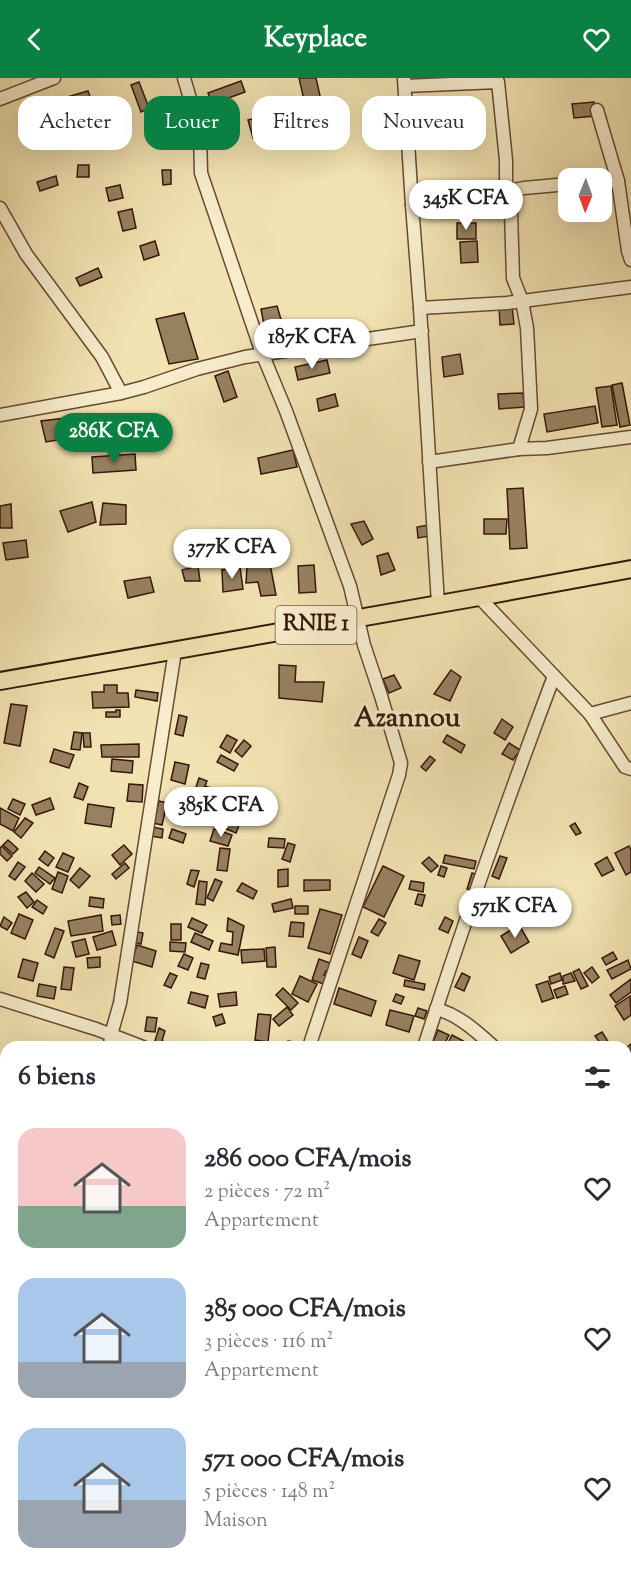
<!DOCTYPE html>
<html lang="fr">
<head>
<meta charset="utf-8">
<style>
  body { margin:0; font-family:"Sorts Mill Goudy",serif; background:#f7f7f7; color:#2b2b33; height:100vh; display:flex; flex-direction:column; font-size:22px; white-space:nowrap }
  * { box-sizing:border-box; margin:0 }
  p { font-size:20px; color:#7c7c81 }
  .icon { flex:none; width:33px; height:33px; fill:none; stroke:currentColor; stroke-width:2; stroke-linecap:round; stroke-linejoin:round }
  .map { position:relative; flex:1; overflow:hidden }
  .drawer { position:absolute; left:0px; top:963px; width:632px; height:536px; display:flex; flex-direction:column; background:#fff; border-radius:18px 18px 0 0; box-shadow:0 6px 24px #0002 }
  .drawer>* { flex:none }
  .top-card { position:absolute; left:18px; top:18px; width:596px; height:54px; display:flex; gap:12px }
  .needle { width:39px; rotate:181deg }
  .buttons { position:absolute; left:558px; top:90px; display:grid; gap:12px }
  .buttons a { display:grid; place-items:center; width:54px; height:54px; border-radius:12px; background:#fff; box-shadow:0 6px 24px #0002; font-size:30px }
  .price { position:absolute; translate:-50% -51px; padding:0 14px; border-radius:21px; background:#fff; color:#222; font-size:20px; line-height:39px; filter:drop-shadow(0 2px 3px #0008) }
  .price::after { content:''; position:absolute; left:50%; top:36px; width:18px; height:14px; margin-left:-9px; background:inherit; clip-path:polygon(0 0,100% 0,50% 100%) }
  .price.on { background:#0b8043; color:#fff }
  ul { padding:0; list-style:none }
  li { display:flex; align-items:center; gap:18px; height:150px; padding:0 18px }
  li span { display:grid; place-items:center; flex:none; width:168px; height:120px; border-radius:18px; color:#555 }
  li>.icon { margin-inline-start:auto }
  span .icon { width:72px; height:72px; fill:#fffc; stroke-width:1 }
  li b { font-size:26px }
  h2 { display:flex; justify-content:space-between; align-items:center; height:72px; padding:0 18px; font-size:26px }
  .pill { padding:0 21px; border-radius:18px; background:#fff; box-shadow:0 6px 24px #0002; font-size:21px; line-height:54px }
  .pill.on { background:#0b8043; color:#fff }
  header { display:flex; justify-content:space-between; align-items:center; height:78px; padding:0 18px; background:#0b8043; color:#fff; font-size:27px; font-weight:700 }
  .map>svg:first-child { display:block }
</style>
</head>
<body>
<header><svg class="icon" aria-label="back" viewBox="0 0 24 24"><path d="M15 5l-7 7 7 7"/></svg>Keyplace<svg class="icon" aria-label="heart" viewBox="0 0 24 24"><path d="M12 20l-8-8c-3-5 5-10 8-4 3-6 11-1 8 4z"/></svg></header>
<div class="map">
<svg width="631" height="1498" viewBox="0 0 631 1498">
  <rect width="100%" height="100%" fill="#f2e3b2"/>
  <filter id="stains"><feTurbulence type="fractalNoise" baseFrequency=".00333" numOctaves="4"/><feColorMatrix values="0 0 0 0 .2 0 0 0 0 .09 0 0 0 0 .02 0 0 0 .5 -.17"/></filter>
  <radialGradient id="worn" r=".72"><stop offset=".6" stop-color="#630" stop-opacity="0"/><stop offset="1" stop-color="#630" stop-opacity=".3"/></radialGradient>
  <g fill="#988161" stroke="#371709" stroke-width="1.5">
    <polygon points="299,0 316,0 325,40 309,44"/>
    <polygon points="241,3 245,14 212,26 208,15"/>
    <polygon points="139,4 149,30 141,34 131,7"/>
    <polygon points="88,13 93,27 71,34 67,19"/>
    <polygon points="594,24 595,38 574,40 572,26"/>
    <polygon points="301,27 306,45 253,60 248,42"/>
    <polygon points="397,37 402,59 386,63 381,40"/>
    <polygon points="78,87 89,87 89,99 77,99"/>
    <polygon points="162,92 171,92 171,106 163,107"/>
    <polygon points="56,98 58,107 40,113 37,104"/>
    <polygon points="120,107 123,120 109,123 106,110"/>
    <polygon points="132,131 136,150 123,153 118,134"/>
    <rect x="457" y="145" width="19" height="16"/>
    <polygon points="155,163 159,177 144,182 140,168"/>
    <polygon points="477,163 478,184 461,185 460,164"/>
    <polygon points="98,190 102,199 80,208 76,200"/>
    <polygon points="512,227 514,246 500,247 499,228"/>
    <polygon points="277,228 286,258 270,264 269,253 265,252 261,231"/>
    <polygon points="184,235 198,281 169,286 156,241"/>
    <polygon points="460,276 463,296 444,299 442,279"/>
    <polygon points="327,282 330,295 298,302 295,289"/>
    <polygon points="228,293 237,319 224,324 215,298"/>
    <polygon points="622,305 630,347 620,349 612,307"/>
    <polygon points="611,308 617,347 602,349 596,310"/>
    <polygon points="523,315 524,329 499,331 498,316"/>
    <polygon points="335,316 338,328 319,333 317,321"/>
    <polygon points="595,328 598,345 547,354 544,336"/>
    <polygon points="74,339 74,359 46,364 41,343"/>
    <polygon points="293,372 297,389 261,396 258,380"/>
    <polygon points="135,376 136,392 93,395 92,379"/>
    <polygon points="523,410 527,470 510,471 507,411"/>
    <polygon points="92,424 96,444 68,454 60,433"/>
    <polygon points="103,425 126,427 126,446 100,447"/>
    <polygon points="11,426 12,450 0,450 0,428"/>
    <polygon points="484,441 507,441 506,456 484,456"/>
    <polygon points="364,443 373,461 362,467 351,446"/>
    <polygon points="428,447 430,458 418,460 417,449"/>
    <polygon points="26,462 28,479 6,482 3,465"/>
    <polygon points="388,475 395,492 381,497 377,478"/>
    <polygon points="270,486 276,517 261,518 258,504 246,505 247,489"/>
    <polygon points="314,487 316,514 299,515 298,488"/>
    <polygon points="198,488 200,503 185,503 182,492"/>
    <polygon points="240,489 243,511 223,514 222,492"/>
    <polygon points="150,499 154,514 128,520 124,503"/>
    <polygon points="279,587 296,588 295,604 324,604 322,624 279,620"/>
    <polygon points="451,592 461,599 450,623 434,616"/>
    <polygon points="394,597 401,610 389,615 383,601"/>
    <polygon points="104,607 117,607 117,615 128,615 129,629 93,630 92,614 104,614"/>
    <polygon points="136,612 158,615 157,623 135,619"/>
    <polygon points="11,626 27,628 20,668 4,665"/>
    <polygon points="116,632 120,632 120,639 106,639 106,634 116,634"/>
    <polygon points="179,637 187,639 183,658 175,656"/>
    <polygon points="502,641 513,649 505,662 494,655"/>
    <polygon points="74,654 82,655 80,672 71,671"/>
    <polygon points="83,655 90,655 91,669 84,669"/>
    <polygon points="227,657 237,662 230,675 220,669"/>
    <polygon points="447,657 465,667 461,675 443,664"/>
    <polygon points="244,662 251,668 242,679 235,673"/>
    <polygon points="509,665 520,672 513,682 502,676"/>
    <polygon points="139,666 139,679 102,679 101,667"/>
    <polygon points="54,671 74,677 69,690 50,684"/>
    <polygon points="221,677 238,686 234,693 217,684"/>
    <polygon points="430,678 435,682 426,693 421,689"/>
    <polygon points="112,681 133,683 132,695 111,693"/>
    <polygon points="175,684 189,687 185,706 171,702"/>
    <polygon points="199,700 207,703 201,718 194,715"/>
    <polygon points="79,705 88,709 83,722 74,719"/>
    <polygon points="129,706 143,707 142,724 127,723"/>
    <polygon points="205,708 213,711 210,720 202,717"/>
    <polygon points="232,716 251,727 246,735 227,723"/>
    <polygon points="50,720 54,731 36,737 32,727"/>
    <polygon points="13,721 25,726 20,737 8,731"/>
    <polygon points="159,723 167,725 162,747 153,745"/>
    <polygon points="88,726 114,730 111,749 85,745"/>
    <polygon points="191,726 197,729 189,745 183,742"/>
    <polygon points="0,730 19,740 13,753 0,746"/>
    <polygon points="229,732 243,737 236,755 222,749"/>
    <polygon points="25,740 33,745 21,760 14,754"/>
    <polygon points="575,745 581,755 576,757 570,748"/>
    <polygon points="152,749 163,751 162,760 150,758"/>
    <polygon points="172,751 186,756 183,765 169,760"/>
    <polygon points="214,751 232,757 228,768 210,763"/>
    <polygon points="269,760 285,761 284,770 268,769"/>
    <polygon points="8,762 18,771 13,776 3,767"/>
    <polygon points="288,765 295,767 290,784 282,781"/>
    <polygon points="124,767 132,776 120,787 112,777"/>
    <polygon points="2,768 12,778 7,783 0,776 0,770"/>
    <polygon points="629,768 631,772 631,794 626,797 615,775"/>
    <polygon points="220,770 230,771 227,793 217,792"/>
    <polygon points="45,773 54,780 48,788 39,781"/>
    <polygon points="63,775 74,780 68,794 56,789"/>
    <polygon points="445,777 476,783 474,791 443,785"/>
    <polygon points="500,778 507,780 499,801 492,798"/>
    <polygon points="429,779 438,788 431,794 422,785"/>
    <polygon points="607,779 614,792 602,798 595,786"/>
    <polygon points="18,784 25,789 15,802 9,798"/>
    <polygon points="125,785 129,790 116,801 112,796"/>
    <polygon points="383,788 404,798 384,839 363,829"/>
    <polygon points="441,788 447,790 444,799 438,797"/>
    <polygon points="39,789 55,800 50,806 35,795"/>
    <polygon points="80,790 90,798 79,810 70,802"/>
    <polygon points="288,791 288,808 278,809 278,792"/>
    <polygon points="191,792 199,793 194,809 187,806"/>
    <polygon points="58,794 68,798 62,815 52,811"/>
    <polygon points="32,795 44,806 36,814 25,803"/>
    <polygon points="472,795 479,797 474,813 467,811"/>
    <polygon points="215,801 222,804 213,823 207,820"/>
    <polygon points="304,802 330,802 330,812 304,813"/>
    <polygon points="199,803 207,804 205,827 196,826"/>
    <polygon points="411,803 424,805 423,814 409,811"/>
    <polygon points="242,805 257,813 253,821 237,813"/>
    <polygon points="26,814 34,824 27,830 18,819"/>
    <polygon points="418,816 425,817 422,828 415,826"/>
    <polygon points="90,819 104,821 103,830 89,828"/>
    <polygon points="291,821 293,830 274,834 272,826"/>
    <polygon points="37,822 47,829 43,836 32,829"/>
    <rect x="295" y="828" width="13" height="8"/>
    <polygon points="320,831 342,837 330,876 308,870"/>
    <polygon points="19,836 33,842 25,861 11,855"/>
    <polygon points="101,837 103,853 71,858 68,843"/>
    <polygon points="120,837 121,846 112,847 111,838"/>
    <polygon points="4,839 12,845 7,852 0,848"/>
    <polygon points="445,839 453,843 448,855 439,851"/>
    <polygon points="192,840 207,847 202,855 188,849"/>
    <polygon points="228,840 244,848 238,877 219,873 221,865 232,867 233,854 227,853"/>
    <polygon points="379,841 386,845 378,858 371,854"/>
    <polygon points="291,844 304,845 303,859 289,858"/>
    <rect x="171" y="846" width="10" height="16"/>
    <polygon points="519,847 529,864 511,875 501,858"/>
    <polygon points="55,850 64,853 54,880 45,876"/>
    <polygon points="112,853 116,867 97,872 93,859"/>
    <polygon points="133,853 143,855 141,866 131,864"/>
    <polygon points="195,855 213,863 209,872 191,864"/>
    <polygon points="359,859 368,863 361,880 352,876"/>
    <polygon points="85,861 89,876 76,879 72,864"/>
    <polygon points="170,864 186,865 185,874 170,873"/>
    <polygon points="137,867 156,873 152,889 132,883"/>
    <polygon points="275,869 276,889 267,889 266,870"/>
    <polygon points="264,871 265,883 242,885 241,872"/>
    <polygon points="613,874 617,881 606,887 602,880"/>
    <polygon points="184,876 193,880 188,892 178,888"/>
    <polygon points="399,877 420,883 414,902 393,895"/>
    <polygon points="100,879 100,889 88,890 87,880"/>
    <polygon points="23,881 38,885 33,903 18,899"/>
    <polygon points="319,881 335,887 332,895 326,893 324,897 327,898 324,906 312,902"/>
    <polygon points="628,882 631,891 612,901 607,892"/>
    <polygon points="201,885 209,887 205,901 197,899"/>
    <polygon points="64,889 74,890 71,912 61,911"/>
    <polygon points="592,889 599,899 592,905 584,895"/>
    <polygon points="579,891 588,908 581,911 573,894"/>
    <polygon points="170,895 177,898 171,910 164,907"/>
    <polygon points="462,895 470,899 464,913 455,909"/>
    <polygon points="560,895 562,902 551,906 549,899"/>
    <polygon points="571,895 575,903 563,906 563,898"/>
    <polygon points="300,898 317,906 308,924 292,916"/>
    <polygon points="631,901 631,914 616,925 610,917"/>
    <polygon points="405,902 425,906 424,912 404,908"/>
    <polygon points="548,903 554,920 542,924 536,907"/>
    <polygon points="39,906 56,909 54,921 37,918"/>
    <polygon points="565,908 568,916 557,920 554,912"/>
    <polygon points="283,910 298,925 291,932 276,917"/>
    <polygon points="339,910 376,923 371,938 334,926"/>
    <polygon points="191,914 208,918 205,930 188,925"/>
    <polygon points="236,914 237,927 220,929 218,916"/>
    <polygon points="396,916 404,919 401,926 393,923"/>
    <polygon points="630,918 631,937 624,942 615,928"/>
    <polygon points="287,929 293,937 279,948 273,941"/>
    <polygon points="418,930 427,933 424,941 415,938"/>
    <polygon points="390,932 414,938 409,954 386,947"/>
    <polygon points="222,936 225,945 216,948 213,939"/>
    <polygon points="258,936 271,937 268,964 255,962"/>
    <polygon points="147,939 157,940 155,954 145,953"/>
    <polygon points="159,950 165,953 162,963 165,964 164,969 153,969"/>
    <polygon points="438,952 449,957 443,969 431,969"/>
    <polygon points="602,954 609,965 603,969 595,958"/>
    <polygon points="452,957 469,966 468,969 452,969 447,967"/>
    <polygon points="288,963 300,965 299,969 287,969"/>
    <polygon points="631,966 631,980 626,971 626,970"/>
    <polygon points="631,1006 631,1016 626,1018 626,1008"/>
    <polygon points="631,1054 631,1071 629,1072 626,1066 626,1056"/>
    <polygon points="627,1094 631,1096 631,1117 626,1113 626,1096"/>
    <polygon points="628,1150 631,1151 631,1162 626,1159 626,1154"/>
    <polygon points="626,1174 631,1175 631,1188 626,1187"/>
    <polygon points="626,1207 630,1208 626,1236"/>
    <rect x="630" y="1275" width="1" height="47"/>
    <polygon points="628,1434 631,1436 631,1456 626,1453 626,1438"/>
    <polygon points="20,1492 44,1492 44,1497 20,1498"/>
    <polygon points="421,1492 435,1492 433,1498 420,1498"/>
    <polygon points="124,1493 138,1494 138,1498 123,1498"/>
  </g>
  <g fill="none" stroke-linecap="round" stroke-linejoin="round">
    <defs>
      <g id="minor">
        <polyline points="184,0 200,55 201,95 262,275 286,333 350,508 364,567 381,618 401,685 399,697 309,969"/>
        <polyline points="404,1 412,127 480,119 524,110 568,106"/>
        <polyline points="405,8 498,4 506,82 506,113 511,134 513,200 522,223 527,250 528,269 531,331 519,371"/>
        <polyline points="0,21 54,0"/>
        <polyline points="597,32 618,103 628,173 631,182"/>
        <polyline points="602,104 618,103"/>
        <polyline points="412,127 420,230 438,526"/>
        <polyline points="0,130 26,176 102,279 121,315"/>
        <polyline points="420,230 507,225 631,209"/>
        <polyline points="0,337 121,315 144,309 197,291 245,279 422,253"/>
        <polyline points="429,384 519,371 547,370 631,359"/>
        <polyline points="479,519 590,636 625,689 631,691"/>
        <polyline points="590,636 631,625"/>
        <polyline points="0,921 96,951 143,969"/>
        <path d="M436,931c22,5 41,23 58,38"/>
        <polyline points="110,969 111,957 120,925 175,573"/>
        <path d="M424,969c40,-125 84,-249 130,-371"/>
        <polyline points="626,1081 631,1084"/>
        <polyline points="626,1199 631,1199"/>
        <polyline points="2,1279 6,1264"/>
        <polyline points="0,1421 6,1420"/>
        <polyline points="0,1429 5,1498"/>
        <polyline points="250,1496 255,1498"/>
        <polyline points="121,1498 121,1492"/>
        <polyline points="414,1498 416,1492"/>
      </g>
      <g id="major">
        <polyline points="0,1187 6,1189"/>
        <polyline points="0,1199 6,1201"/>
        <polyline points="626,1466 631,1468"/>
      </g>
      <polyline id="highway" points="0,603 479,519 631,491"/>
    </defs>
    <use href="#minor" stroke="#664a33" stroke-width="15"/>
    <use href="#major" stroke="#371709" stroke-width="18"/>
    <use href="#highway" stroke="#371709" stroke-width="20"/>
    <use href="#minor" stroke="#f7edcd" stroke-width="12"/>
    <use href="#major" stroke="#f2e3b2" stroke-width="15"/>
    <use href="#highway" stroke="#f2e3b2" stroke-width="16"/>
  </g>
  <g text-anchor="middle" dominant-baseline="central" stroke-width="6" stroke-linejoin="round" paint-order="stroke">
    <rect fill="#f7edcd" stroke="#715744" stroke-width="1.5" x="275.5" y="528" width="81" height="38" rx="4.5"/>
    <g font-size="22" font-weight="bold" fill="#371709">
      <text x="316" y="547">RNIE 1</text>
    </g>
    <g font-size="27" font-weight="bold" fill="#371709" stroke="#f7edcd">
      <text x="407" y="641">Azannou</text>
    </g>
  </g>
  <rect width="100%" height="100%" filter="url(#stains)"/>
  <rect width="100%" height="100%" fill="url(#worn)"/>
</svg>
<div class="buttons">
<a><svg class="needle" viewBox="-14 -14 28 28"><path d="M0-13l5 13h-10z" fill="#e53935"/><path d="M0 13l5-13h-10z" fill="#7c7c81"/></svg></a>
</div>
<b class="price" style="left:466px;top:153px">345K CFA</b>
<b class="price" style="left:312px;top:292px">187K CFA</b>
<b class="price on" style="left:114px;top:386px">286K CFA</b>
<b class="price" style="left:232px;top:502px">377K CFA</b>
<b class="price" style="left:221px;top:760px">385K CFA</b>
<b class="price" style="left:515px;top:861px">571K CFA</b>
<div class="top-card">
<a class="pill">Acheter</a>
<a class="pill on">Louer</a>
<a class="pill">Filtres</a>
<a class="pill">Nouveau</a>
</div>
<section class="drawer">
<h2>6 biens<svg class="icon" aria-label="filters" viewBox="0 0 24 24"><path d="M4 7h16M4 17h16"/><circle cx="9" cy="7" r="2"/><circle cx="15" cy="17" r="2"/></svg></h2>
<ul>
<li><span style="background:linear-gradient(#f6c9c9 65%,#7fa58c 0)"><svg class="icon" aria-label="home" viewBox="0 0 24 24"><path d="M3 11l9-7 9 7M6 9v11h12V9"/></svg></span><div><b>286 000 CFA/mois</b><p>2 pièces · 72 m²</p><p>Appartement</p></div><svg class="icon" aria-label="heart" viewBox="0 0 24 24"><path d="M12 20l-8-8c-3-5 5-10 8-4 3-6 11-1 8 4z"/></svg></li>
<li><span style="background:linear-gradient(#a9c7e8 70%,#9aa5b1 0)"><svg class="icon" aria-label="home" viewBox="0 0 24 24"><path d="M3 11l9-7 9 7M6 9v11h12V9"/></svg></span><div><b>385 000 CFA/mois</b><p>3 pièces · 116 m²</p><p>Appartement</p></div><svg class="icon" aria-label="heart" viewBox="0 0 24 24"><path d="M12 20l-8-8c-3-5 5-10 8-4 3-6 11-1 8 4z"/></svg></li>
<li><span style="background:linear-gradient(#a9c7e8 60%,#9aa5b1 0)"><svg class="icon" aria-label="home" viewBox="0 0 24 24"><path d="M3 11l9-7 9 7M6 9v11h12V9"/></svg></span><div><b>571 000 CFA/mois</b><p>5 pièces · 148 m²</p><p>Maison</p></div><svg class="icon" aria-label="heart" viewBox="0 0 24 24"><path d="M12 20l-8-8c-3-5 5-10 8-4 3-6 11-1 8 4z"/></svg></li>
</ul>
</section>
</div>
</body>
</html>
